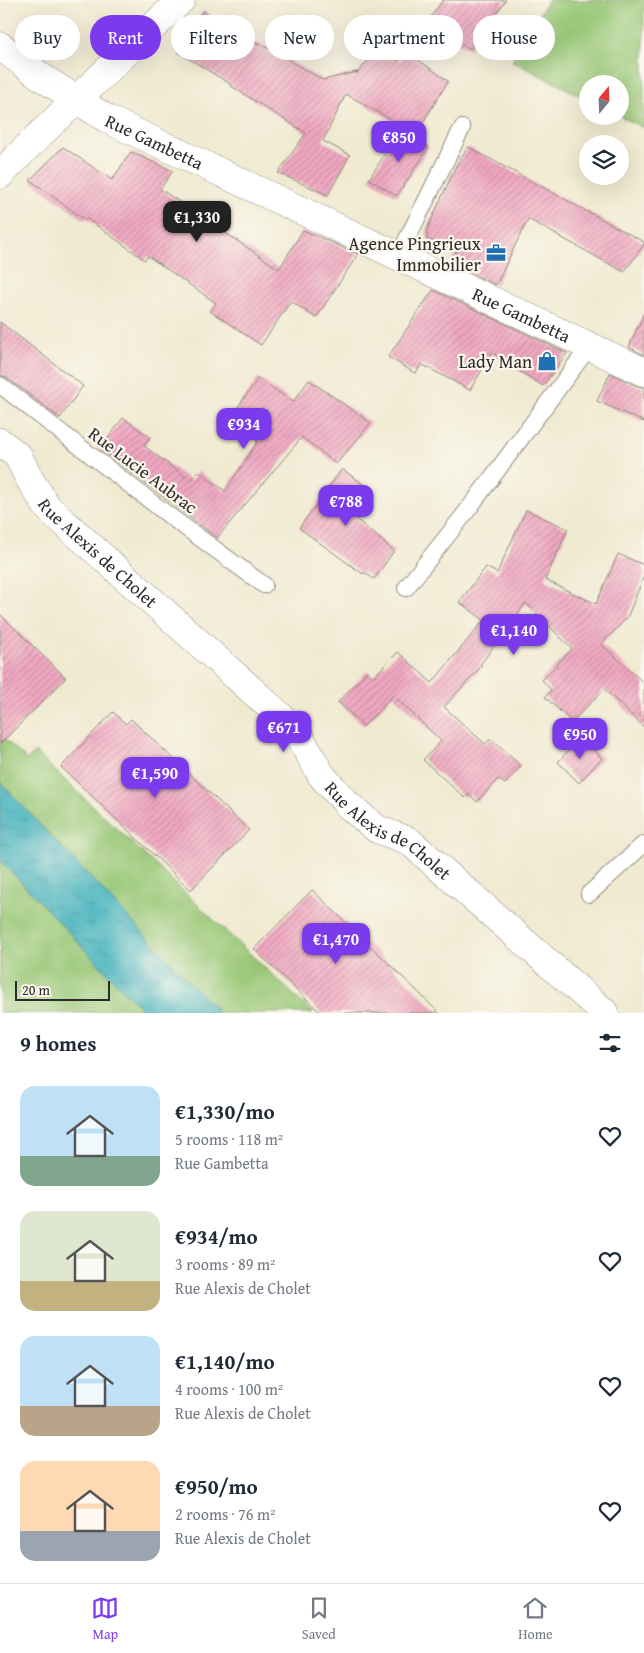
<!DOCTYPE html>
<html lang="en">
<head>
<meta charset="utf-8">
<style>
  body { margin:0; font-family:"Gentium Book Plus",serif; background:#f2f2f3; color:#1f2937; height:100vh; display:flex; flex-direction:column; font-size:19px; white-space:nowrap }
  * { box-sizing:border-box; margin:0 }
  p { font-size:16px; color:#747a83 }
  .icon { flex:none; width:28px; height:28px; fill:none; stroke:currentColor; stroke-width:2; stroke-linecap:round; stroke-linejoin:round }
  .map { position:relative; height:1013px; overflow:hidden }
  .side { display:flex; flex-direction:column; background:#fff; flex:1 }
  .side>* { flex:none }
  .guide { position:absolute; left:15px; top:15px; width:615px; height:45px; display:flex; gap:10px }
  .needle { width:32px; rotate:19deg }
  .buttons { position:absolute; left:579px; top:75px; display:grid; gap:10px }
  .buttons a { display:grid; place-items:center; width:50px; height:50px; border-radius:50%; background:#fff; box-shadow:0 5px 20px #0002; font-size:25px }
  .scale { position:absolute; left:15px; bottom:12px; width:95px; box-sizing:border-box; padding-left:5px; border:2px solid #2b2b2b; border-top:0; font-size:14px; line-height:18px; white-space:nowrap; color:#2b2b2b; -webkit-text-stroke:4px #fbf7ec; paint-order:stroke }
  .price { position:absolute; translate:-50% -42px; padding:0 11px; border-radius:10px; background:#7c3aed; color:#fff; font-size:16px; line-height:32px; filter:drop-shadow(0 1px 2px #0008) }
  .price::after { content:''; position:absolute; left:50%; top:30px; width:15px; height:11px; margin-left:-8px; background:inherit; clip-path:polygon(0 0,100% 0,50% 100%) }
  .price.current { background:#222; color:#fff }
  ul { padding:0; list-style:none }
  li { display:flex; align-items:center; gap:15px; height:125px; padding:0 20px }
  li span { display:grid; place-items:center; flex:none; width:140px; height:100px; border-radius:15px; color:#555 }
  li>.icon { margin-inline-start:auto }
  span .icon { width:60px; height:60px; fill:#fffc; stroke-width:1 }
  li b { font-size:21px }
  h2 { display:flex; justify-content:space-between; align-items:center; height:60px; padding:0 20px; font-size:21px }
  .pill { padding:0 18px; border-radius:22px; background:#fff; box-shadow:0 5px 20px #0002; font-size:18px; line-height:45px }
  .pill.current { background:#7c3aed; color:#fff }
  .tabs { display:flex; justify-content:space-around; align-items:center; height:70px; border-top:1px solid #e0e1e3; background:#fff; font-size:14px; color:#747a83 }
  .tabs a { display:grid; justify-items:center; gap:2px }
  .tabs .current { color:#7c3aed }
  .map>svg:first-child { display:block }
</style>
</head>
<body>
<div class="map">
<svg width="644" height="1013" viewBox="0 0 644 1013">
  <defs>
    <pattern id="water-ripples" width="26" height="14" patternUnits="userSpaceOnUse" patternTransform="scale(1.25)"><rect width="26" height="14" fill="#44b3be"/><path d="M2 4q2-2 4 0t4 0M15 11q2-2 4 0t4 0" fill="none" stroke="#39929b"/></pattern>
    <pattern id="building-hatch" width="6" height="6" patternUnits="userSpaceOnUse" patternTransform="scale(1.25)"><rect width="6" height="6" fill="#f1a9c2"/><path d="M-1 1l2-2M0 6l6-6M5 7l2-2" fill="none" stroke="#c38a9e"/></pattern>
  </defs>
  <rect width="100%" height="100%" fill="#fbf7ec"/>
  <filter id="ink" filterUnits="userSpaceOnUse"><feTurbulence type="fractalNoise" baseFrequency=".02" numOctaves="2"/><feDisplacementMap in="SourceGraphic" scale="10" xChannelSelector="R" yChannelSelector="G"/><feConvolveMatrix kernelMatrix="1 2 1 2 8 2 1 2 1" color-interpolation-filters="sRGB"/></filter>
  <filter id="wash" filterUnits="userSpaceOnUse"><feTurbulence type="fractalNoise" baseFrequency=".0096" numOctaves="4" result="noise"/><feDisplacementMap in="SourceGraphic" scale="20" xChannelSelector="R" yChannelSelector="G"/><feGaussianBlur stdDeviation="1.12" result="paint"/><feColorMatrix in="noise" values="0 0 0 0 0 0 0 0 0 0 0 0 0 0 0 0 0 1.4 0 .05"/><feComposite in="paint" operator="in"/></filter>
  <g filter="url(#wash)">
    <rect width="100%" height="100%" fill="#f0ead1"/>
    <g fill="#97c776" stroke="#617950">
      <polygon points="548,0 644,0 644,128 620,116 620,84 588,84 587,99 512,61"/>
      <polygon points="0,735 27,760 35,752 313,1013 0,1013"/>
    </g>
    <polygon fill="url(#water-ripples)" stroke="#386f74" points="0,782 219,1013 145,1013 0,860"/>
    <g id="blocks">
      <g fill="url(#building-hatch)">
        <polygon points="443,0 506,0 470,49 424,26"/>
        <polygon points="203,11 257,44 259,43 323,80 357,72 356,74 381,47 399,61 406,51 448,81 416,134 346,94 323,141 350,155 328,195 278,173 306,133 231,86 232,85 178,52"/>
        <polygon points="400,131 429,147 397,196 369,179"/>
        <polygon points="63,147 112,180 131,152 173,171 160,189 279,269 303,230 358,254 316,318 291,301 261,345 210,311 216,303 148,256 145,260 86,218 85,220 30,180"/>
        <polygon points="468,147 644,242 644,245 624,272 528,219 496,285 450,263 457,252 427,239 427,229 457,164"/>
        <polygon points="433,290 567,353 543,386 492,353 470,390 421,364 416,373 413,372 388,357"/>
        <polygon points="644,313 644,355 629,347"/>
        <polygon points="0,322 83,386 60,418 6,377 0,375"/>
        <polygon points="610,373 637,386 644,387 644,422 597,401"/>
        <polygon points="258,378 293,402 309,380 371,423 336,464 302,437 217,538 100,449 123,418 150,437 144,446 191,481 198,471 225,491 258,441 229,420"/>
        <polygon points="342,469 367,487 349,513 394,551 374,579 364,572 363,574 299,528"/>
        <polygon points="526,510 568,529 545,580 596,604 618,554 644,565 644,576 627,618 601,644 644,683 644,727 604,689 572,722 545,697 551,690 542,680 572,649 526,603 480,665 482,666 444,707 485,744 491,739 521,766 505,784 498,779 477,802 469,794 465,798 423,760 441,741 393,695 364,726 338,702 367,671 373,677 398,652 432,683 484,620 459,602 486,567 497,573"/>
        <polygon points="0,614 66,678 0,744"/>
        <polygon points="113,712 126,724 131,719 249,830 191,890 61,767"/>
        <polygon points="581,737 602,758 579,783 558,762"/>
        <polygon points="312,890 411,985 439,1013 321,1013 254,949"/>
      </g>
    </g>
  </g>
  <g filter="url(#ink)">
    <use href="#blocks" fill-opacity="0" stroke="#8e8a7e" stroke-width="1"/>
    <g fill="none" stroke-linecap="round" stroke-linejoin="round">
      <defs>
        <g id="lane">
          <polyline points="398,257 462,128"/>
          <polyline points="0,385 171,517 264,585"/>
          <polyline points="406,588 467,511 589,347"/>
          <polyline points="589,894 644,844"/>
        </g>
        <g id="street">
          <path id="s1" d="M0,442l18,14 12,24 18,28 229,205 23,25 22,38 26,29 29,24 32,12 196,172"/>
        </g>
        <g id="secondary">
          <path id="s2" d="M0,46l43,32 64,41 537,253"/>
          <polyline points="0,175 29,145 181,0"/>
        </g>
      </defs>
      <use href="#lane" stroke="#8e8a7e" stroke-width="18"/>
      <use href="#street" stroke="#8e8a7e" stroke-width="29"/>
      <use href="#secondary" stroke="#8e8a7e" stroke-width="29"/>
      <use href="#lane" stroke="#fff" stroke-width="16"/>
      <use href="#street" stroke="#fff" stroke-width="28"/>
      <use href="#secondary" stroke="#fff" stroke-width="28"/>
    </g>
  </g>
  <defs>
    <symbol id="office-bare" viewBox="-9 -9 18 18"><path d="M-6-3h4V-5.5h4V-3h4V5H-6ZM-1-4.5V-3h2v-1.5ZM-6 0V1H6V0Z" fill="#1f6fb2" stroke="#fbf7ec" stroke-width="2.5" paint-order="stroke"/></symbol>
    <symbol id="shop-bare" viewBox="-9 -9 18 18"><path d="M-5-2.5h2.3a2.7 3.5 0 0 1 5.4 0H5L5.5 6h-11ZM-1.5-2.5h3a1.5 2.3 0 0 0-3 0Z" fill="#1f6fb2" stroke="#fbf7ec" stroke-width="2.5" paint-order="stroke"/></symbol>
  </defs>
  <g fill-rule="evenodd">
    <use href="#office-bare" x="482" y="239" width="28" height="28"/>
    <use href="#shop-bare" x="533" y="347" width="28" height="28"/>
  </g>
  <g text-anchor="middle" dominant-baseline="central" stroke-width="4.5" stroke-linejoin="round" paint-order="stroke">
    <g font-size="18" fill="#2b2b2b" stroke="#fbf7ec">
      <text stroke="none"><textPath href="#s2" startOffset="182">Rue Gambetta</textPath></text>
      <text stroke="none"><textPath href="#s2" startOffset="588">Rue Gambetta</textPath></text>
      <text transform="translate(143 470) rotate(37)">Rue Lucie Aubrac</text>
      <text stroke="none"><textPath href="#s1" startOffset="150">Rue Alexis de Cholet</textPath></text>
      <text stroke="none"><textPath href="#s1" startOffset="555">Rue Alexis de Cholet</textPath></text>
    </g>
    <g font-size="18" fill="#2b2b2b" stroke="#fbf7ec" text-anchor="end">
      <text x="481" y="243">Agence Pingrieux<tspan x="481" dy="21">Immobilier</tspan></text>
      <text x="532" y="361">Lady Man</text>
    </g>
  </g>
</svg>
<div class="buttons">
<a><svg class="needle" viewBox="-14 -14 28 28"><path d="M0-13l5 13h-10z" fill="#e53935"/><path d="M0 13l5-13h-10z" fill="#747a83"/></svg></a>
<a><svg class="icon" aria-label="layers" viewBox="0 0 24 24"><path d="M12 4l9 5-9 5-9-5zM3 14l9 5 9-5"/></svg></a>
</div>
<div class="scale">20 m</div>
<b class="price" style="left:399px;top:163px">€850</b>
<b class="price current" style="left:197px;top:243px">€1,330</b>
<b class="price" style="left:244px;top:450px">€934</b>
<b class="price" style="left:346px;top:527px">€788</b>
<b class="price" style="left:514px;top:656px">€1,140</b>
<b class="price" style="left:284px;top:753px">€671</b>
<b class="price" style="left:580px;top:760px">€950</b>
<b class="price" style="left:155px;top:799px">€1,590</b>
<b class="price" style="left:336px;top:965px">€1,470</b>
<div class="guide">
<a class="pill">Buy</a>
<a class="pill current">Rent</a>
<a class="pill">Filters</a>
<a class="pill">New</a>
<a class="pill">Apartment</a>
<a class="pill">House</a>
</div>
</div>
<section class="side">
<h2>9 homes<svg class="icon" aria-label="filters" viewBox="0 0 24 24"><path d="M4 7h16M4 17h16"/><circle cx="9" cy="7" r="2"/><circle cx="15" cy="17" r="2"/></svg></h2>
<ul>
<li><span style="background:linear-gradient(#bfe0f5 70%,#7fa58c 0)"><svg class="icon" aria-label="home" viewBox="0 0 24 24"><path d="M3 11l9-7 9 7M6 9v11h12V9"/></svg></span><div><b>€1,330/mo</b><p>5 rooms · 118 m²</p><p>Rue Gambetta</p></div><svg class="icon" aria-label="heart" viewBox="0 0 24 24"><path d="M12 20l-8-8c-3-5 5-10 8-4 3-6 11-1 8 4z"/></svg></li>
<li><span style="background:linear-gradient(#dfe7d0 70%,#c2b280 0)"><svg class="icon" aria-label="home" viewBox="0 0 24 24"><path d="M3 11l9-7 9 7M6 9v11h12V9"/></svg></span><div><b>€934/mo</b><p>3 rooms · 89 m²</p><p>Rue Alexis de Cholet</p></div><svg class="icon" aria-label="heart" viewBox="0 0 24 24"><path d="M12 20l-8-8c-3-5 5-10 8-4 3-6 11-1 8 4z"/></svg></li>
<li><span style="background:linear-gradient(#bfe0f5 70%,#b9a48a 0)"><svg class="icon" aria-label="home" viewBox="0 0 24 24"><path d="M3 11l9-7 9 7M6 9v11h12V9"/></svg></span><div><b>€1,140/mo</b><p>4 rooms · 100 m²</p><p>Rue Alexis de Cholet</p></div><svg class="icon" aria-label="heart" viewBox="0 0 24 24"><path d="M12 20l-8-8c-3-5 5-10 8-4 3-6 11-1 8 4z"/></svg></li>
<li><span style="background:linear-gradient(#ffd9b3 70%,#9aa5b1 0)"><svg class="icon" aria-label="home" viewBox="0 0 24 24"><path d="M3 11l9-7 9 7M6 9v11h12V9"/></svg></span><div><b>€950/mo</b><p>2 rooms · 76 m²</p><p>Rue Alexis de Cholet</p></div><svg class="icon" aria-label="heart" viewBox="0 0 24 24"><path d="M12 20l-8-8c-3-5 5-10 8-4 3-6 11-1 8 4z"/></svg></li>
</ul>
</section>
<nav class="tabs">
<a class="current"><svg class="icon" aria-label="map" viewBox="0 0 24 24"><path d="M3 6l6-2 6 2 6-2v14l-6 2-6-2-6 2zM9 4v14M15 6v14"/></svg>Map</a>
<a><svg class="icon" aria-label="saved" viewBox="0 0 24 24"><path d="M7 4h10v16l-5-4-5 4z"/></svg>Saved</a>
<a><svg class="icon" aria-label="home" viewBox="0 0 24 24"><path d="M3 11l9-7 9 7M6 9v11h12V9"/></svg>Home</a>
</nav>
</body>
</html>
